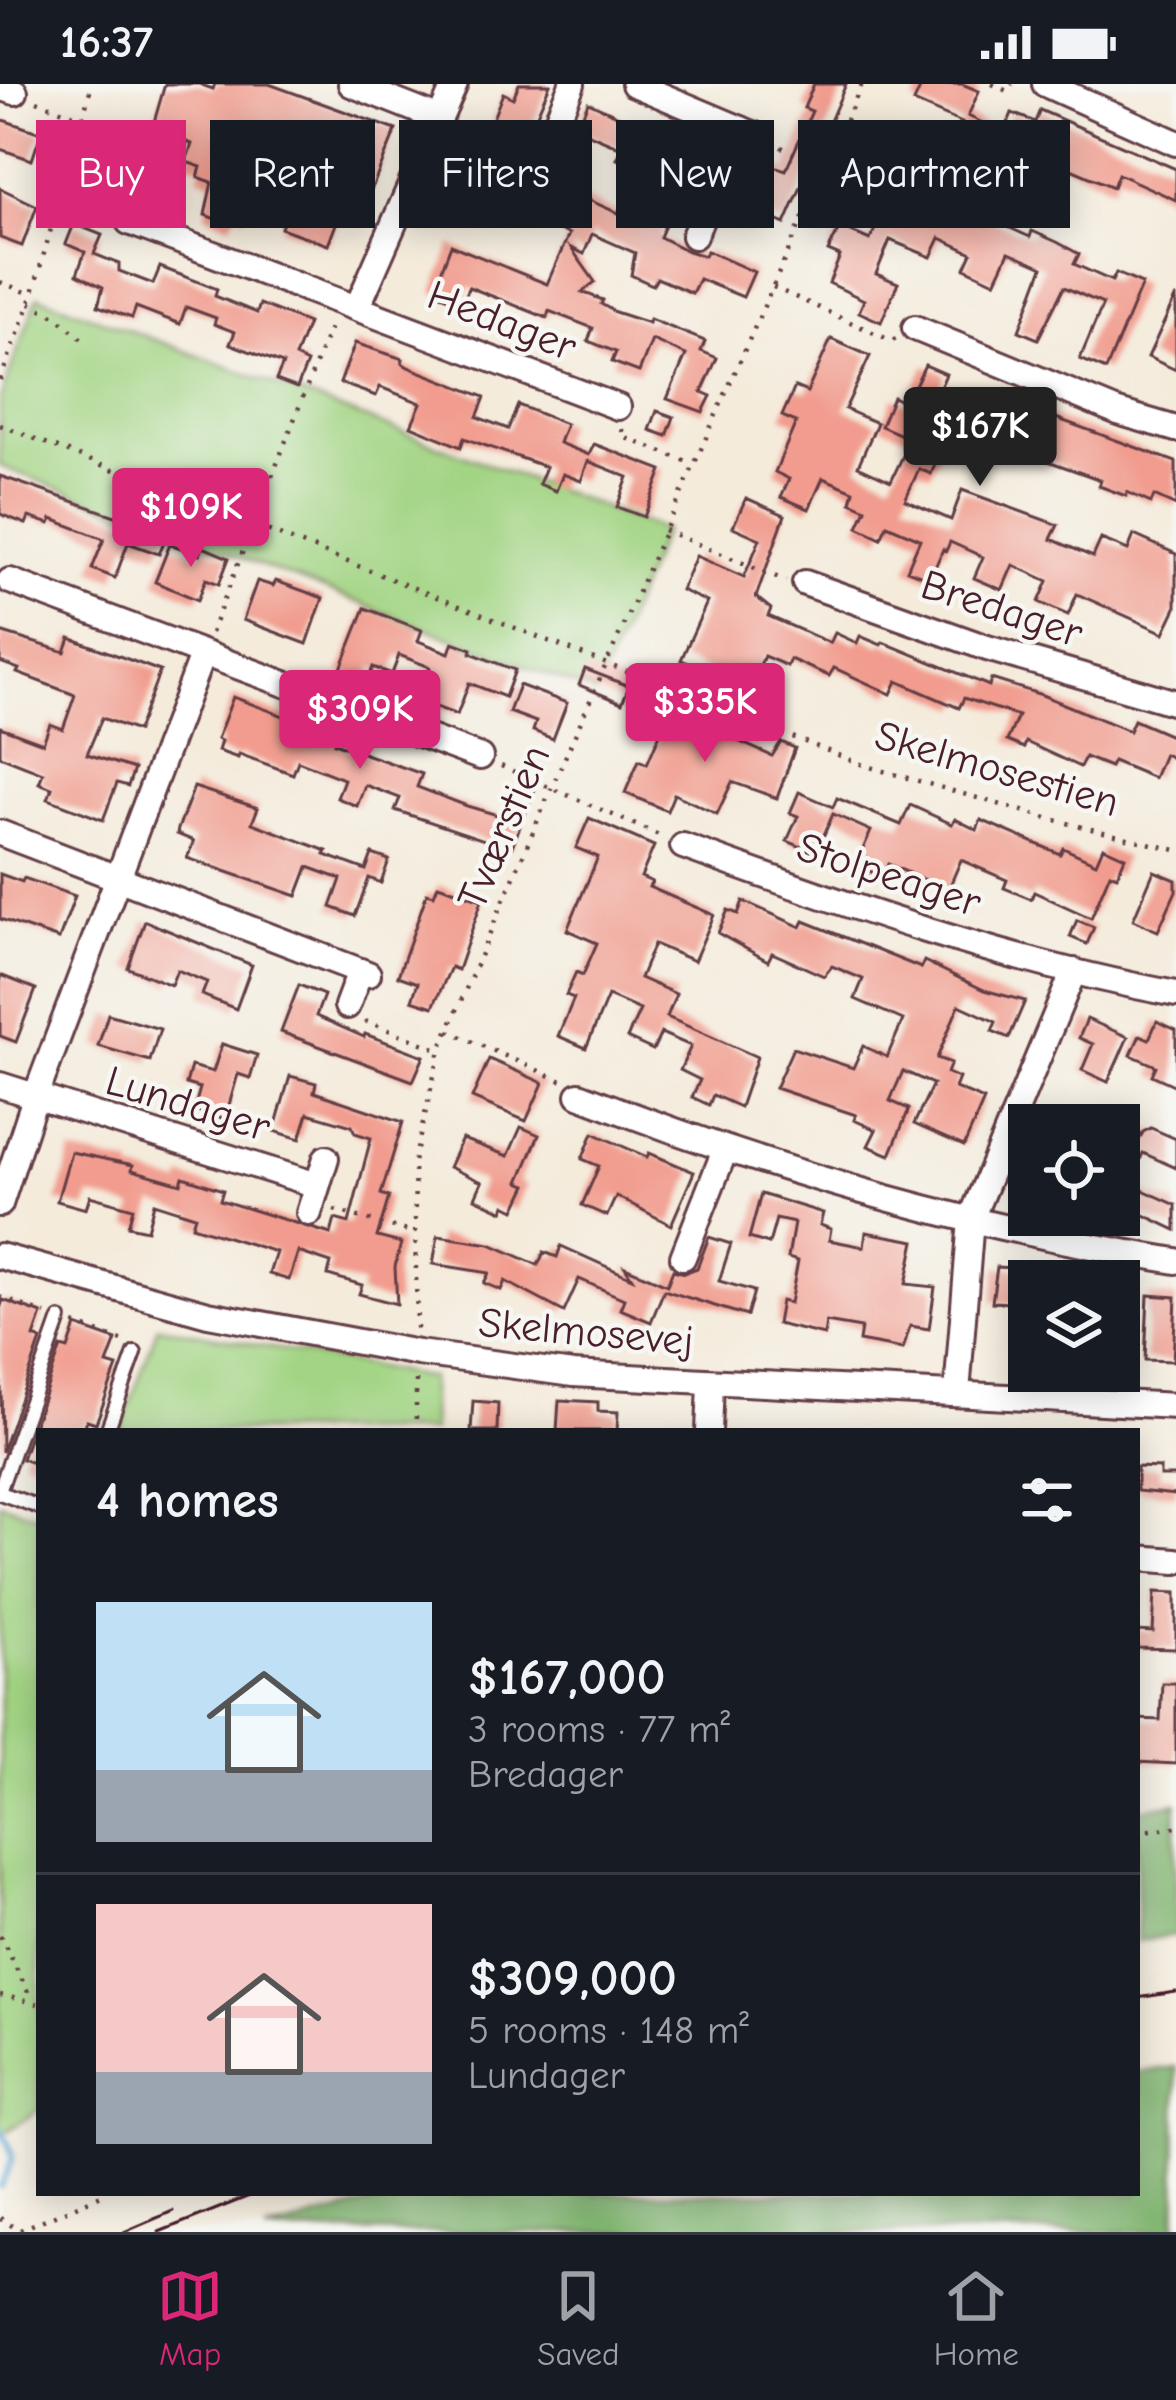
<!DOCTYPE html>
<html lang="en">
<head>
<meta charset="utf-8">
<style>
  body { margin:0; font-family:"Comic Neue",sans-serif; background:#242831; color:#f1f3f6; height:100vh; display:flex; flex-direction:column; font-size:45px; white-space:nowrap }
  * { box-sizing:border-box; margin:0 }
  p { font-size:39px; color:#9ea1a6 }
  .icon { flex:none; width:66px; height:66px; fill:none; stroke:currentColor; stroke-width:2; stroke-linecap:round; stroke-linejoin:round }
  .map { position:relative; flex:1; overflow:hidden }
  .drawer { position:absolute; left:36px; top:1344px; width:1104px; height:768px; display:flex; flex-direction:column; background:#171b24; border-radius:0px; box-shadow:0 6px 30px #0003 }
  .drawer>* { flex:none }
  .banner { position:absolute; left:36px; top:36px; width:1104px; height:108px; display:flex; gap:24px }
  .tools { position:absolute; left:1008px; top:1020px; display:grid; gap:24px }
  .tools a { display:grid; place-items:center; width:132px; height:132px; border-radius:0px; background:#171b24; box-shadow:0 6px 30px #0003; font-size:60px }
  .price { position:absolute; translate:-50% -102px; padding:0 27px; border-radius:12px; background:#db2777; color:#fff; font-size:39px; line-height:78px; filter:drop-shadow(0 3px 6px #0008) }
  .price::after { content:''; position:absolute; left:50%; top:72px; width:36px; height:27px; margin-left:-18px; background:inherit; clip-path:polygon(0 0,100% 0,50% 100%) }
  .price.current { background:#222; color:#fff }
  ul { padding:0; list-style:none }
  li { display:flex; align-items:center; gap:36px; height:300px; padding:0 60px }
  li+li { border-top:3px solid #363941 }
  li span { display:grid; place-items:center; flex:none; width:336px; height:240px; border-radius:0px; color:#555 }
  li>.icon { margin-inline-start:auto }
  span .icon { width:144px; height:144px; fill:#fffc; stroke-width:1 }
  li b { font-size:51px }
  h2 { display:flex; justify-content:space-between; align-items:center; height:144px; padding:0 60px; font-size:51px }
  .tag { padding:0 42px; border-radius:0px; background:#171b24; box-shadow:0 6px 30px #0003; font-size:42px; line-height:108px }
  .tag.current { background:#db2777; color:#fff }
  .status { display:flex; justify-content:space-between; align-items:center; height:84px; padding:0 60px; background:#171b24; direction:ltr }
  .status svg { height:33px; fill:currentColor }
  .tab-bar { display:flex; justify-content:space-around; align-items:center; height:168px; border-top:3px solid #363941; background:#171b24; font-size:33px; color:#9ea1a6 }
  .tab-bar a { display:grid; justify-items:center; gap:6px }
  .tab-bar .current { color:#db2777 }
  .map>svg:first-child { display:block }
</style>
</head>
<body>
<div class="status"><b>16:37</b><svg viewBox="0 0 49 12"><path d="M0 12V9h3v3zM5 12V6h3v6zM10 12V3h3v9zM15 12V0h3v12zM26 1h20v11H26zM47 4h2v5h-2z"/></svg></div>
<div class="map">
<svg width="1176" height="2148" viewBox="0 0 1176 2148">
  <rect width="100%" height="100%" fill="#f6f6f2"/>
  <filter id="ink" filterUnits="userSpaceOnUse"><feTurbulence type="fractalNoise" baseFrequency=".00833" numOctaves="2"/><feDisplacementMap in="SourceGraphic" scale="24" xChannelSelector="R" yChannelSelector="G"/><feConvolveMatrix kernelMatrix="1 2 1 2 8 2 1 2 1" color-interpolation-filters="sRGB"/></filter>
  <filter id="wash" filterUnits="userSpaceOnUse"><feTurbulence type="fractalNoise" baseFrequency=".004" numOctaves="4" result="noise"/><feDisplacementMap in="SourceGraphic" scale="48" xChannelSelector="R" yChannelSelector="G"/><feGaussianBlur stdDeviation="2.7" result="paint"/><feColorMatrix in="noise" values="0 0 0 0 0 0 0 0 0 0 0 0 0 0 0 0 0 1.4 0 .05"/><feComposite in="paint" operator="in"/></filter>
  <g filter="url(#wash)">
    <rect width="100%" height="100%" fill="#f4ebdb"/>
    <g fill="#a2d483" stroke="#767a57" stroke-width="3">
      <polygon points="38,212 664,446 596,609 0,382 0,315"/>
      <polygon points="158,1242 430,1294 432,1347 120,1347"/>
      <polygon points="0,1419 39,1432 39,2026 0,2052"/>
    </g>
    <g fill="#81b671" stroke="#666a4e" stroke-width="3">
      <polygon points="1176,1719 1176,1851 1137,1857 1137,1726"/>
      <polygon points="1176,1983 1176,2148 265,2148 411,2109 1137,2109 1137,1988"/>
    </g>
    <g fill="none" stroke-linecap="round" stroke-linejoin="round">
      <path stroke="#5baad5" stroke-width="6" d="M0,2044c17,33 15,27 0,59"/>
    </g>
    <g id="blocks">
      <g fill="#f19c8e">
        <polygon points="165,0 199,0 213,5 215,0 269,0 396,46 372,104 351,95 356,84 320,70 318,76 243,44 228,84 339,132 328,161 281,144 285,134 250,120 245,133 236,129 231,141 205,131 212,98 198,93 201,83 186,78 192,60 152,45"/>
        <polygon points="519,0 550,0 513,86 522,90 520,93 581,121 584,114 618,129 621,123 647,134 661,104 628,91 632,82 617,75 622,64 577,45 588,18 636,40 632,48 673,66 679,51 700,60 660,153 688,167 704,172 707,167 754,188 743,213 699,195 692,209 657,194 653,201 631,191 635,169 592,150 584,170 571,164 595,198 582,208 603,216 601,220 615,228 649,239 650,235 705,257 701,267 717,274 702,308 711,312 703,328 667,315 686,271 652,256 639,288 612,278 616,268 588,257 593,244 549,227 547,234 469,203 463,219 433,208 451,161 547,200 569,150 448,100 459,73 475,80 503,9 513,14"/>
        <polygon points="814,0 846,0 825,49 830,51 821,72 816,69 785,140 746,123 740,135 724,127 741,86 758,93 764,79 786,86 812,27 804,24"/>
        <polygon points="922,0 962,0 979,7 968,32 1004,49 1012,29 1035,38 1040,26 1176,85 1176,116 1118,90 1113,103 1050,76 1045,88 1000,70 981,109 988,112 979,130 1030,153 1032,147 1057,158 1079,170 1074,180 1112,197 1116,189 1142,200 1106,286 1080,275 1103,220 1064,203 1038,255 1019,247 1043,183 1009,168 995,198 965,184 972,169 940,154 931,173 890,156 876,190 898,199 881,238 859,228 864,216 829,199 840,172 828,167 840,143 870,156 893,105 886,102 902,60 914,65 916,59 946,73 962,39 914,18"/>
        <polygon points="0,35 41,49 32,76 0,65"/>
        <polygon points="104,41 151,58 144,77 154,80 147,99 125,91 129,80 94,67"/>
        <polygon points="0,104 37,122 22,162 0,154"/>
        <polygon points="74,140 102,151 94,170 119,180 119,187 153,200 160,183 217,205 215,212 257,229 260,220 308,239 295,273 307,279 297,304 276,296 283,280 230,260 235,248 214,240 216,234 186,223 180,240 136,223 132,234 98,222 103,203 77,190 85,168 66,160"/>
        <polygon points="1176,212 1176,286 1148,273"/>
        <polygon points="831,255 870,272 845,325 877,339 858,382 891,397 911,355 881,342 893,313 906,319 925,281 946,290 940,304 953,310 950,318 1022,348 1031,325 1176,378 1176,422 1154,412 1151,419 1127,408 1126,412 1099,402 1101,396 995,358 986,380 943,362 931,390 919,385 905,416 951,436 962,406 1058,441 1051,455 1093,473 1101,455 1128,466 1134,451 1176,470 1176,524 1164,549 1077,510 1068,531 1039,518 1048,497 1013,481 1002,506 974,494 983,473 950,458 946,467 943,465 930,495 907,486 920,455 887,441 881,454 858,443 866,425 851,418 854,407 823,394 809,425 781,413 789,395 775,388 796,338 782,332 795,303 807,308"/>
        <polygon points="355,259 403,275 402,279 408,283 485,313 477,333 508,345 518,321 566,340 559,359 589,371 594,360 662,386 644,433 617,423 628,393 588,377 581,397 563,390 556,407 539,400 546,383 464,354 461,363 411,342 421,319 380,303 376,312 340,299"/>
        <polygon points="657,327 674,333 667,352 650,346"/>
        <polygon points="0,392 167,450 159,470 128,459 115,494 92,485 104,455 52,435 50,440 29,433 26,440 0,430"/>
        <polygon points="746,414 785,431 756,513 771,525 768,532 830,559 835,549 857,559 860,552 881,561 883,558 989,602 991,595 1042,611 1129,647 1134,636 1176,654 1176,676 1164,670 1154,694 1113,677 1110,683 1085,673 1080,683 1026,658 1024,664 1007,657 1018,632 964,614 959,624 897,597 891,610 834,584 829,592 790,575 787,582 764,572 750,604 681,576 707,518 681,506 696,472 744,493 760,455 733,443"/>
        <polygon points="170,460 200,471 203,463 229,474 219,500 206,495 198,516 155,498"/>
        <polygon points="257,497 273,502 276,497 323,514 307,560 243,536"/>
        <polygon points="365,524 422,546 418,557 449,569 453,558 472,565 471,569 515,586 505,613 469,599 457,631 417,616 430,583 399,571 392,590 373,583 368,597 340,587"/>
        <polygon points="0,548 65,568 70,554 160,587 137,647 102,634 87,670 134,685 128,702 117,699 103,736 48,715 52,704 39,699 43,689 0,672 0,643 43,659 50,640 63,645 75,611 17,589 19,585 0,578"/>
        <polygon points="585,585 629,602 622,619 579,601"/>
        <polygon points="519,601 567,619 553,655 533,647 536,638 509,628"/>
        <polygon points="233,613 337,652 334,659 422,690 417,703 467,722 504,733 518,699 535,705 511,765 395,726 400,714 365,701 357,722 337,714 344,695 298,677 293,690 239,670 238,674 218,667 221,657 217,655"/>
        <polygon points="671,624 732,646 729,653 772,672 781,658 795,664 777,714 732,698 717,730 674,710 667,727 625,709 639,676 647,680"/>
        <polygon points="194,703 258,724 252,739 327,767 325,771 366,786 372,770 389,776 381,799 369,794 355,832 331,823 341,795 308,783 297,812 187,774 194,757 177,750 178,745"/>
        <polygon points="799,708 833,723 837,714 901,741 910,721 952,740 955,735 977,746 981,736 1060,770 1063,764 1096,779 1103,763 1125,773 1117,792 1110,789 1091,834 1034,808 1031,815 1004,804 1007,796 961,776 948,806 888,780 883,793 856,781 871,747 833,730 816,769 787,757 798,732 790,729"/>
        <polygon points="589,734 654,762 641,793 652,798 649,803 714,831 694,877 654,860 640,894 676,910 667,933 757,973 740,1023 713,1011 709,1021 692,1013 700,996 680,986 691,962 661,949 653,966 627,954 640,926 608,912 586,964 558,952 574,914 566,911 576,888 583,891 597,859 567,846 598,773 576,764"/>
        <polygon points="1154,787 1176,796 1176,807 1158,847 1133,836"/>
        <polygon points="0,790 22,798 24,794 75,812 59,855 0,835"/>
        <polygon points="438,801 482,816 458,886 451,883 433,923 412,916 418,899 398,892 427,809 434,811"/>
        <polygon points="743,817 801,843 804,837 921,884 924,877 984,906 1025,917 1009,954 992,947 996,938 959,921 937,974 951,979 947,989 959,994 955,1004 984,1016 964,1062 914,1040 933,1000 903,987 890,1017 909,1025 890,1071 868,1062 876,1046 854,1036 856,1031 775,1004 793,964 853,984 863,962 887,973 903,936 855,915 863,895 832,882 824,892 772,869 768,877 718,849 728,826 738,830"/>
        <polygon points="1077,836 1094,843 1087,860 1070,853"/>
        <polygon points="145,837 252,881 236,925 202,911 207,898 177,886 171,901 128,884"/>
        <polygon points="0,891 36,905 16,958 0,952"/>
        <polygon points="299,901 324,911 316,932 364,953 365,950 424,972 413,997 281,948"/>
        <polygon points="108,930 160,945 150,977 98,962"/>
        <polygon points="1087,935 1128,953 1108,998 1082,986 1093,960 1079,954"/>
        <polygon points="1157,937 1176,946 1176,1002 1152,991 1156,982 1131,971 1140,951 1149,955"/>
        <polygon points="222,960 257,971 250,994 238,990 225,1035 194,1026 200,1004 186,1000 191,982 213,988"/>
        <polygon points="489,975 543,999 526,1037 472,1014"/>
        <polygon points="290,992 316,999 314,1008 403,1038 381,1110 389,1113 377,1153 401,1159 395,1183 397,1220 359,1210 362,1201 328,1191 331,1179 298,1168 289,1196 269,1190 276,1168 192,1142 195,1132 154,1119 147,1146 128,1142 133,1124 90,1112 86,1125 57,1117 71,1068 133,1081 132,1086 181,1100 183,1093 223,1106 220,1116 331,1150 335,1135 349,1139 371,1054 355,1049 352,1042 308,1029 300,1055 274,1047"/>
        <polygon points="521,1043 539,1051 519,1098 527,1101 515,1126 505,1121 503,1127 475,1114 482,1098 449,1083 462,1055 508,1072"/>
        <polygon points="1151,1044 1176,1055 1176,1084 1143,1069 1119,1126 1119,1050 1138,1058 1143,1048"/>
        <polygon points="593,1049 647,1073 649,1069 694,1088 671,1141 616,1112 607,1132 582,1121 599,1082 582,1075"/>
        <polygon points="1143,1106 1176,1121 1176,1146 1134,1126"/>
        <polygon points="761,1110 823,1129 820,1141 831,1145 829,1156 864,1163 866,1148 915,1157 906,1200 935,1203 929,1245 910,1242 903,1265 859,1257 861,1244 826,1238 824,1251 777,1240 781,1217 790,1219 798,1177 788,1174 794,1139 776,1135 769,1160 749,1154"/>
        <polygon points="438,1152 490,1160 538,1181 544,1168 557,1173 561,1162 632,1194 625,1183 667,1201 673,1186 684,1189 697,1184 709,1153 731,1160 719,1197 754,1207 747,1232 664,1206 651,1238 620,1225 624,1215 579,1195 564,1228 505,1197 501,1206 484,1199 489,1189 433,1180"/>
        <polygon points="997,1183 1029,1185 1029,1220 992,1218"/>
        <polygon points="1148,1211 1176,1213 1173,1277 1145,1276"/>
        <polygon points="3,1216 42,1230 34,1253 41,1256 2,1368 0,1225"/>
        <polygon points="76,1242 116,1256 107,1280 117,1283 96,1339 87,1336 83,1347 39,1347 39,1381 22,1375 61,1263 68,1265"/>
        <polygon points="559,1316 598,1318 598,1327 618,1328 617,1347 557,1347"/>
        <polygon points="473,1317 498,1319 497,1347 471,1347"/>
        <polygon points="1137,1383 1160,1384 1160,1392 1176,1392 1176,1411 1137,1407"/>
        <polygon points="1155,1508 1176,1509 1176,1565 1137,1564 1137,1547 1153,1548"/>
        <polygon points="1162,1599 1176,1599 1176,1680 1137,1678 1137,1635 1160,1636"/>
      </g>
    </g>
  </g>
  <g filter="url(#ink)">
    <use href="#blocks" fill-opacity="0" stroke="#643e45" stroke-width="3"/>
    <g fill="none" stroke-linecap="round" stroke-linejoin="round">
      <defs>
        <g id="lane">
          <polyline points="107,1347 135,1269"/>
          <polyline points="0,1405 60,1235"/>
          <polyline points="0,1409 39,1423"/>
        </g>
        <g id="street">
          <polyline points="351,0 440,35"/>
          <polyline points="634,0 760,53"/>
          <polyline points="1045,0 1176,59"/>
          <polyline points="0,3 15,8"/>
          <polyline points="539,79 572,0"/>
          <polyline points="129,138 618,323"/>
          <polyline points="694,152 741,45"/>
          <polyline points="357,224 455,0"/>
          <polyline points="915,244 1118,328 1176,345"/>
          <polyline points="10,497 480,673"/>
          <polyline points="805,499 987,564 1176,619"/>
          <polyline points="0,749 368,890"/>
          <path d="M683,762c161,59 323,116 493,148"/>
          <polyline points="347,922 360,887"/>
          <polyline points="0,1001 317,1101"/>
          <path d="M579,1011c193,76 392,133 597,166"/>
          <polyline points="0,1120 35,1014 202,571"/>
          <polyline points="309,1129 326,1074"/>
          <polyline points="0,1172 208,1230 418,1269 573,1290 1176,1322"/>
          <polyline points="683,1173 725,1066"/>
          <polyline points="957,1309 971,1135 1074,887"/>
          <polyline points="709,1347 711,1299"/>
          <polyline points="1137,1474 1176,1477"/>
        </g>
      </defs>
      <use href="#lane" stroke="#643e45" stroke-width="18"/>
      <use href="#street" stroke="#643e45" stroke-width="30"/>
      <g stroke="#643e45" stroke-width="4.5" stroke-dasharray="3 9" stroke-linecap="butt">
        <polyline points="992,0 1007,7 1012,0"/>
        <polyline points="37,17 82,34"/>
        <polyline points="781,63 824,85"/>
        <polyline points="59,122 110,140"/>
        <polyline points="0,198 31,210"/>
        <polyline points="773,203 892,257 898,254"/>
        <polyline points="30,219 57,233 83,256"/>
        <polyline points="0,296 30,219 92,0"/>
        <polyline points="0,341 866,682 1047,734 1176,766"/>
        <polyline points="622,345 623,353 694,380"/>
        <polyline points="664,446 786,497"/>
        <polyline points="211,549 333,236"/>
        <polyline points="501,682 661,752"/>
        <polyline points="365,937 438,965"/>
        <polyline points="449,947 564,998"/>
        <polyline points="334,1126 415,1149"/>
        <polyline points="0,1213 46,1230"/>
        <polyline points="74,1240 125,1258"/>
        <polyline points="417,1245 414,1078 440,966 552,703 862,0"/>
        <polyline points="416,1347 416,1293"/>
        <polyline points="1137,1748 1176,1743"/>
        <polyline points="0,1852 32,1916"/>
        <polyline points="0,1911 39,1920"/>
        <polyline points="0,2134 20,2147"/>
        <polyline points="20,2146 106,2109"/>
      </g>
      <use href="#lane" stroke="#fff" stroke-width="12"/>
      <use href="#street" stroke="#fff" stroke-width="24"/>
      <g stroke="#4a1f2b" stroke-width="3">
        <polyline points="1137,1914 1176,1908"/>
        <polyline points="124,2148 173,2127"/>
        <polyline points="159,2148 257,2109"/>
      </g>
    </g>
  </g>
  <g text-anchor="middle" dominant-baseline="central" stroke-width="9" stroke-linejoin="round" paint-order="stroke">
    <g font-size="42" fill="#4a1f2b" stroke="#f6f6f2">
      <text transform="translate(502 237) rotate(21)">Hedager</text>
      <text transform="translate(1002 525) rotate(18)">Bredager</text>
      <text transform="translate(997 685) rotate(16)">Skelmosestien</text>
      <text transform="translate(504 743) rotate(-67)">Tværstien</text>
      <text transform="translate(889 791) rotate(18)">Stolpeager</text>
      <text transform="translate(188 1020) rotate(17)">Lundager</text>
      <text transform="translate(586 1248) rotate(5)">Skelmosevej</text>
    </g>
  </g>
</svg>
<div class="tools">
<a><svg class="icon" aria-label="locate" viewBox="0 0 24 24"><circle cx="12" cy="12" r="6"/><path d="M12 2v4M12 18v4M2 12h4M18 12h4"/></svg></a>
<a><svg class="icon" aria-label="layers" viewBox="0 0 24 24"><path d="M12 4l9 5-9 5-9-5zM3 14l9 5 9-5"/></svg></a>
</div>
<b class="price current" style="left:980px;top:405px">$167K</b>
<b class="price" style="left:191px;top:486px">$109K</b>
<b class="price" style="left:705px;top:681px">$335K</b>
<b class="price" style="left:360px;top:688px">$309K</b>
<div class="banner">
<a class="tag current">Buy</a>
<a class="tag">Rent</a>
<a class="tag">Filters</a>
<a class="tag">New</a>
<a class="tag">Apartment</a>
</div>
<section class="drawer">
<h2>4 homes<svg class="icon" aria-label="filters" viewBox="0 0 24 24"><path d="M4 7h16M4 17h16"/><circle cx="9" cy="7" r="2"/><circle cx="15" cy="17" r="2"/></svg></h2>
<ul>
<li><span style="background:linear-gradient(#bfe0f5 70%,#9aa5b1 0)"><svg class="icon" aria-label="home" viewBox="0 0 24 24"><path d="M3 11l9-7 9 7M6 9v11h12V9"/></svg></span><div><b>$167,000</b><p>3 rooms · 77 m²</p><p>Bredager</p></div></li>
<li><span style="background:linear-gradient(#f6c9c9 70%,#9aa5b1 0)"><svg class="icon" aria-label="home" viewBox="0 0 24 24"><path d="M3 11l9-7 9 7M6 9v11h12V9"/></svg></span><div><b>$309,000</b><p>5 rooms · 148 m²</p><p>Lundager</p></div></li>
</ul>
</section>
</div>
<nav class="tab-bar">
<a class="current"><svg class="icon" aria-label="map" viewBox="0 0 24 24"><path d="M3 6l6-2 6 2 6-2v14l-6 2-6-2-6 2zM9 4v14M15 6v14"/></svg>Map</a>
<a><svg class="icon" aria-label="saved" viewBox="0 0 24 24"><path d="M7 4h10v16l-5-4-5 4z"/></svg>Saved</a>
<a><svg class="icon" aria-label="home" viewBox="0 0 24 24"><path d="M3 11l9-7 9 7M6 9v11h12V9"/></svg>Home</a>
</nav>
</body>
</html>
